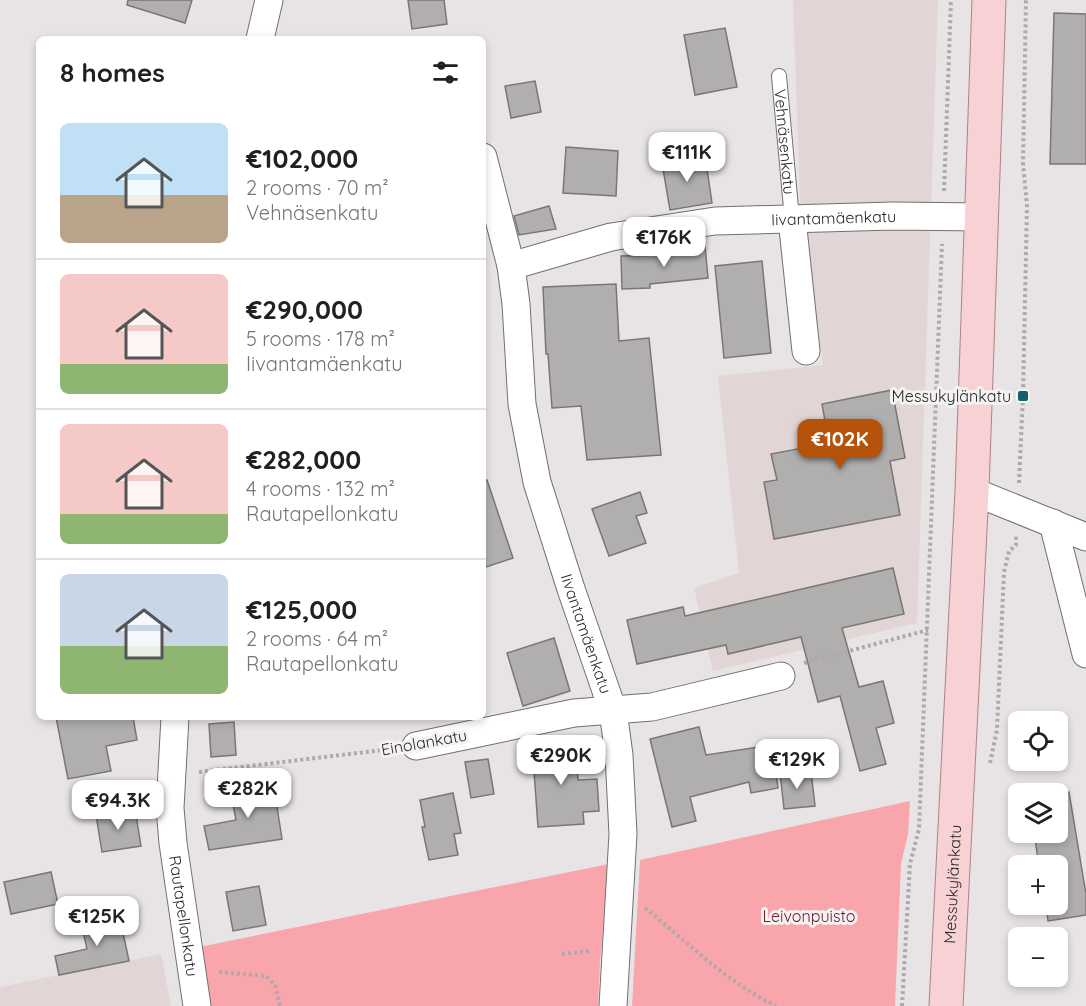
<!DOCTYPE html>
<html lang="en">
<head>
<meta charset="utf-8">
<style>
  body { margin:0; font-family:Quicksand,sans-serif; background:#f2f2f2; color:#202124; height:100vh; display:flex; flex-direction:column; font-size:22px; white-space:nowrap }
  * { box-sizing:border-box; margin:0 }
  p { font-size:20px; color:#757577 }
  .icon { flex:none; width:33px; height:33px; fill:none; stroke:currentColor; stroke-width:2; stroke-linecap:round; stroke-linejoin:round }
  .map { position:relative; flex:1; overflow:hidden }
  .side { position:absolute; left:36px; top:36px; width:450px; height:684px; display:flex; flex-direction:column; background:#fff; border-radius:9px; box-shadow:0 3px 9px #0003 }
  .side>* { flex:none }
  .tools { position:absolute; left:1008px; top:711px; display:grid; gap:12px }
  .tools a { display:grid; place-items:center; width:60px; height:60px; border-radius:9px; background:#fff; box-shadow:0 3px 9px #0003; font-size:30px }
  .price { position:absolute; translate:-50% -51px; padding:0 14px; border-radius:12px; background:#fff; color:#222; font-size:20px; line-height:39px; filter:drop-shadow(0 2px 3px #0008) }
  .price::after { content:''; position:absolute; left:50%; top:36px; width:18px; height:14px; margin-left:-9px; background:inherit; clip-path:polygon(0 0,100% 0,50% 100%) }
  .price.current { background:#b45309; color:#fff }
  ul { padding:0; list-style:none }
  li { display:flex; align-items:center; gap:18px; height:150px; padding:0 24px }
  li+li { border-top:2px solid #e0e0e0 }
  li span { display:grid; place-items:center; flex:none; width:168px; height:120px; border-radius:9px; color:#555 }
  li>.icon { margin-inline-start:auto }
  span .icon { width:72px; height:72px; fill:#fffc; stroke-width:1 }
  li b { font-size:26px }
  h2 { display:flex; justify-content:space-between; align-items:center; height:72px; padding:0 24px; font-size:26px }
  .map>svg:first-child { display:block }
</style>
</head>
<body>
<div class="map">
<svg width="1086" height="1006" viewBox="0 0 1086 1006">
  <rect width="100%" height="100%" fill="#e8e4e5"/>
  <g fill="#e2d5d5">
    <polygon points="793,0 938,0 917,623 713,671 694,588 739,573 718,376 823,365 800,200"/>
    <polygon points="161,954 171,1006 0,1006 0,987"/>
  </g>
  <g fill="#f9a5ac">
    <polygon points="910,801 908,834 901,864 895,1006 632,1006 640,860"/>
    <polygon points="609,864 600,962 598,1006 209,1006 199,947"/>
  </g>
  <g fill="#b1aeae" stroke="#797676" stroke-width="1.5">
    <polygon points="128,0 192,0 185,23 127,5"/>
    <polygon points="408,0 444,0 447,24 412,29"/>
    <polygon points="1054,13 1086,14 1086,164 1050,164"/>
    <polygon points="725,28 737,87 695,95 684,35"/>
    <polygon points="535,81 541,112 511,118 505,86"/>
    <polygon points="566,147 618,151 616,196 563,193"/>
    <polygon points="705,156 712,203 670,210 662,163"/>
    <polygon points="549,206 556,229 519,235 514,216"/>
    <polygon points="705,246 708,278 650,284 650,288 622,289 621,256 670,255 669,250"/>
    <polygon points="762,261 771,353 724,358 715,266"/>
    <polygon points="616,284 619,341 649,338 661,455 587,460 581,406 552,408 548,354 546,354 543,287"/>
    <polygon points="892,390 905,458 890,461 900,515 774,539 764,482 777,480 771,454 829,443 822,404"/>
    <polygon points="487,480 513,558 483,568 483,481"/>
    <polygon points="640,492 647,513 636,516 646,543 609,556 592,509"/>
    <polygon points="893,568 904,614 842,628 859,687 883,681 894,723 876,728 886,764 860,771 840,696 818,702 801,637 728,654 726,645 637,664 627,620 683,607 685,616"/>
    <polygon points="554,638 570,691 523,706 507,653"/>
    <polygon points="56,717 133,717 137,740 106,746 111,771 68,779"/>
    <polygon points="234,722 236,755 211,757 209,724"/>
    <polygon points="699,727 706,755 772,745 778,788 751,793 749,782 690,797 696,821 672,827 650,739"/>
    <polygon points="575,740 578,780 597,779 599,811 583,812 584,824 538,827 532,743"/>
    <polygon points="488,759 494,794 471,798 465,762"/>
    <polygon points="811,771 815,806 784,809 780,773"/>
    <polygon points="273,781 282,839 209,850 204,826 236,820 230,788"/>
    <polygon points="1069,792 1086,894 1086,915 1048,921 1046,904 1058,904 1058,866 1039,866 1034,832 1058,832 1058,793"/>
    <polygon points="453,793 461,833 454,834 458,855 429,860 422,827 425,827 420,800"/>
    <polygon points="135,809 141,846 102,852 96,815"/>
    <polygon points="51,872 58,904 11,914 4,882"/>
    <polygon points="259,886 266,925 233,931 226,892"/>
    <polygon points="119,914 129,961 59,975 55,956 87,949 81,922"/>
  </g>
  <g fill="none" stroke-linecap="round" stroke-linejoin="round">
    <defs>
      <g id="lane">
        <path id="s1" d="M779,76l13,143"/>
      </g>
      <g id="street">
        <polyline points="260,39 269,0"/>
        <path id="s2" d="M483,157l28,109 5,38 6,100 15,78 34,107 42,122 6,44 4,79 -10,172"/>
        <polyline points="792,219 806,351"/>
        <path id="s3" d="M511,266l100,-29 104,-16 178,-5 90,1"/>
        <polyline points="972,491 1086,537"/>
        <polyline points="1053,523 1086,654"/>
        <path id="s4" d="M175,717l-5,91 3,35 24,163"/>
        <polyline points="416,746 574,713 652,707 781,676"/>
      </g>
      <g id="primary">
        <path id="s5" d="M946,1006l26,-515 17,-491"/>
      </g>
    </defs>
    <use href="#lane" stroke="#726f6f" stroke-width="16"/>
    <use href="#street" stroke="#726f6f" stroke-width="29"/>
    <use href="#primary" stroke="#ad8285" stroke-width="35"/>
    <g stroke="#aeaaab" stroke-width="4" stroke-dasharray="3 3" stroke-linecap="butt">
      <polyline points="944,191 951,0"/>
      <polyline points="1019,483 1023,396 1027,206 1023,164 1026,0"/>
      <polyline points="804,663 928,630"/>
      <polyline points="990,763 997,730 1004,572 1009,551 1016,545 1016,536"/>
      <polyline points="199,772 391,749"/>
      <path d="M645,908c42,34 82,74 131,98"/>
      <polyline points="562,954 591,951"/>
      <polyline points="219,972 266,976 275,985 280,1006"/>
      <polyline points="902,1006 910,864 919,829 942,244"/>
    </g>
    <use href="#lane" stroke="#fff" stroke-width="14"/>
    <use href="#street" stroke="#fff" stroke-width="27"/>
    <use href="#primary" stroke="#f8d1d4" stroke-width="33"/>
  </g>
  <rect fill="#165f6f" stroke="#f5f2f2" stroke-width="2" x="1017" y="390" width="12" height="12" rx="3"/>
  <g text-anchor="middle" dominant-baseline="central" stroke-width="6" stroke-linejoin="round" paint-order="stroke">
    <g font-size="16" fill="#2a2929" stroke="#f5f2f2">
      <text stroke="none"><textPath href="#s1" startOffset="66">Vehnäsenkatu</textPath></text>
      <text stroke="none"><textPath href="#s3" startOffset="328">Iivantamäenkatu</textPath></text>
      <text stroke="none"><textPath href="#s2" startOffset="490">Iivantamäenkatu</textPath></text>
      <text transform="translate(424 742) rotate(-10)">Einolankatu</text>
      <text stroke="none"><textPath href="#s5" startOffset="122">Messukylänkatu</textPath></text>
      <text stroke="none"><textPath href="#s4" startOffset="200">Rautapellonkatu</textPath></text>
    </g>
    <g font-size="16" fill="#2a2929" stroke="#f5f2f2" text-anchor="end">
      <text x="1011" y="396">Messukylänkatu</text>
    </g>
    <g font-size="16" fill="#74182c" stroke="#f5f2f2">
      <text x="809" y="916">Leivonpuisto</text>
    </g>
  </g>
</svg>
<div class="tools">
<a><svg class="icon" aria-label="locate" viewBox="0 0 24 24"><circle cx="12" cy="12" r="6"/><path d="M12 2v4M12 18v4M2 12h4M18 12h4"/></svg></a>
<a><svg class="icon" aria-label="layers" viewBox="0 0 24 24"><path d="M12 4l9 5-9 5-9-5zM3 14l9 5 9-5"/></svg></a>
<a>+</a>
<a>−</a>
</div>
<b class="price" style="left:687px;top:183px">€111K</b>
<b class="price" style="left:664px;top:268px">€176K</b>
<b class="price current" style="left:840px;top:470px">€102K</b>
<b class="price" style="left:561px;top:786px">€290K</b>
<b class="price" style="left:797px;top:790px">€129K</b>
<b class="price" style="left:248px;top:819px">€282K</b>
<b class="price" style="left:118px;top:831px">€94.3K</b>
<b class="price" style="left:97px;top:947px">€125K</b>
<section class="side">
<h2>8 homes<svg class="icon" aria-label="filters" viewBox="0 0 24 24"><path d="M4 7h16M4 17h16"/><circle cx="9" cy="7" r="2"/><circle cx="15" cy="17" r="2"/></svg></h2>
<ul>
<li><span style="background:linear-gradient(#bfe0f5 60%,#b9a48a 0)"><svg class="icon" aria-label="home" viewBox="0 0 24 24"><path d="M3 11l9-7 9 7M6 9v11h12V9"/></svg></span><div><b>€102,000</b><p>2 rooms · 70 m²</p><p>Vehnäsenkatu</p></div></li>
<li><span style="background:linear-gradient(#f6c9c9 75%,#8fb573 0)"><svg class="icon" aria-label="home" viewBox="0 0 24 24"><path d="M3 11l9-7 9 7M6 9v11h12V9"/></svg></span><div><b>€290,000</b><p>5 rooms · 178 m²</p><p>Iivantamäenkatu</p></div></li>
<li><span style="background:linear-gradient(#f6c9c9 75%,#8fb573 0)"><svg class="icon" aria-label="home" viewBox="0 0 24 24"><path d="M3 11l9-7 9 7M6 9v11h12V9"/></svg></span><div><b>€282,000</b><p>4 rooms · 132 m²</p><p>Rautapellonkatu</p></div></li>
<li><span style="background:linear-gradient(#c9d6e8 60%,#8fb573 0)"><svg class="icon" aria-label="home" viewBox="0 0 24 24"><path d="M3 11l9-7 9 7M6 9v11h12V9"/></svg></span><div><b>€125,000</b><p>2 rooms · 64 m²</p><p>Rautapellonkatu</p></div></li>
</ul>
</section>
</div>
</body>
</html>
